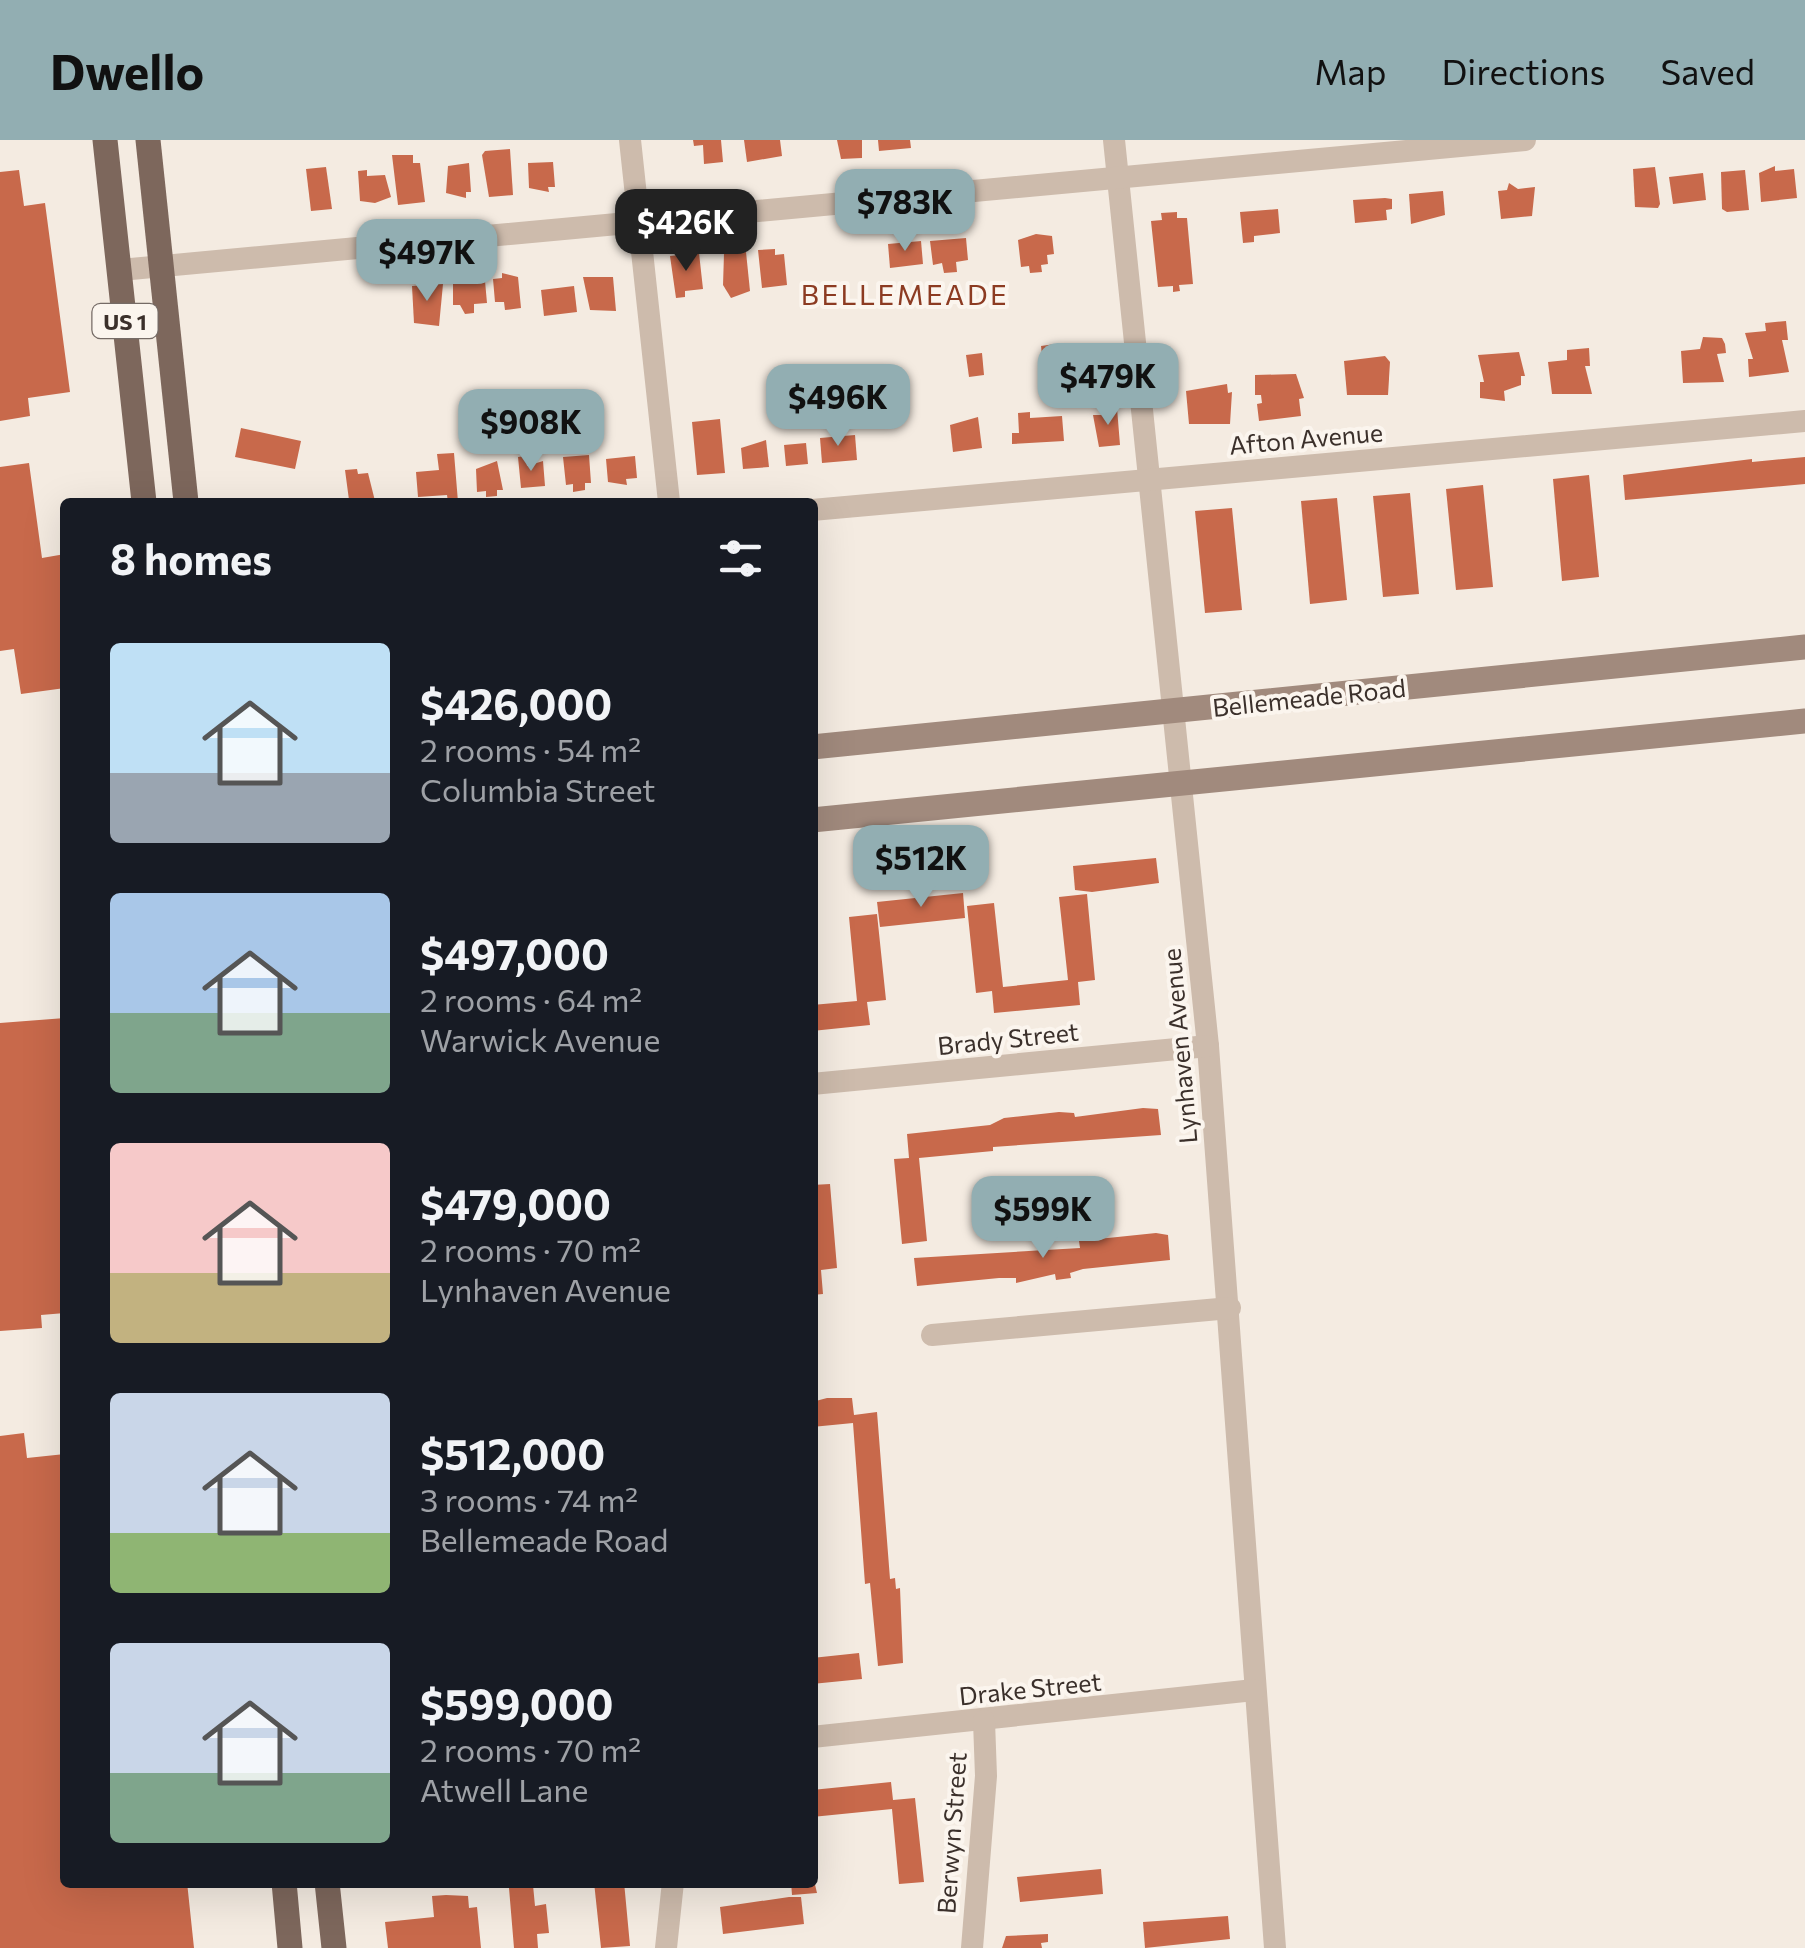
<!DOCTYPE html>
<html lang="en">
<head>
<meta charset="utf-8">
<style>
  body { margin:0; font-family:Commissioner,sans-serif; background:#242831; color:#f1f3f6; height:100vh; display:flex; flex-direction:column; font-size:38px; white-space:nowrap }
  * { box-sizing:border-box; margin:0 }
  p { font-size:32px; color:#9ea1a6 }
  .icon { flex:none; width:55px; height:55px; fill:none; stroke:currentColor; stroke-width:2; stroke-linecap:round; stroke-linejoin:round }
  .map { position:relative; flex:1; overflow:hidden }
  .drawer { position:absolute; left:60px; top:358px; width:758px; height:1390px; display:flex; flex-direction:column; background:#171b24; border-radius:10px; box-shadow:0 10px 40px #0002 }
  .drawer>* { flex:none }
  .price { position:absolute; translate:-50% -85px; padding:0 22px; border-radius:20px; background:#92aeb2; color:#111; font-size:32px; line-height:65px; filter:drop-shadow(0 2px 5px #0008) }
  .price::after { content:''; position:absolute; left:50%; top:60px; width:30px; height:22px; margin-left:-15px; background:inherit; clip-path:polygon(0 0,100% 0,50% 100%) }
  .price.selected { background:#222; color:#fff }
  ul { padding:0; list-style:none }
  li { display:flex; align-items:center; gap:30px; height:250px; padding:0 50px }
  li span { display:grid; place-items:center; flex:none; width:280px; height:200px; border-radius:10px; color:#555 }
  li>.icon { margin-inline-start:auto }
  span .icon { width:120px; height:120px; fill:#fffc; stroke-width:1 }
  li b { font-size:42px }
  h2 { display:flex; justify-content:space-between; align-items:center; height:120px; padding:0 50px; font-size:42px }
  header { display:flex; align-items:center; gap:60px; box-sizing:border-box; height:140px; padding:0 50px; background:#92aeb2; color:#111 }
  header strong { font-size:48px }
  nav { display:flex; gap:55px; margin-inline-start:auto; font-size:35px }
  .map>svg:first-child { display:block }
</style>
</head>
<body>
<header>
<strong>Dwello</strong>
<nav><a>Map</a><a>Directions</a><a>Saved</a></nav>
</header>
<div class="map">
<svg width="1805" height="1808" viewBox="0 0 1805 1808">
  <rect width="100%" height="100%" fill="#f4ebe1"/>
  <g fill="#c8694b">
    <polygon points="693,0 721,0 723,22 704,24 703,5 694,6"/>
    <polygon points="744,0 780,0 782,16 747,22"/>
    <polygon points="837,0 862,0 862,18 841,19"/>
    <polygon points="878,0 910,0 911,8 879,11"/>
    <polygon points="510,9 513,55 489,57 482,15 485,11"/>
    <polygon points="392,15 413,15 413,23 420,23 425,62 398,65"/>
    <polygon points="553,22 555,47 548,47 549,52 529,48 528,23"/>
    <polygon points="469,23 471,52 466,52 466,58 446,53 448,26"/>
    <polygon points="1775,26 1775,31 1794,29 1797,58 1761,62 1759,33"/>
    <polygon points="326,27 332,69 311,71 306,29"/>
    <polygon points="1655,27 1660,64 1658,68 1635,67 1633,29"/>
    <polygon points="19,30 24,66 45,63 70,252 28,258 30,276 0,281 0,32"/>
    <polygon points="367,30 367,36 385,35 391,57 375,63 360,61 358,31"/>
    <polygon points="1745,30 1749,70 1727,72 1722,69 1721,32"/>
    <polygon points="1703,33 1706,60 1673,64 1669,37"/>
    <polygon points="1509,43 1518,49 1535,47 1532,76 1501,79 1498,51 1507,50"/>
    <polygon points="1443,51 1445,75 1411,84 1409,54"/>
    <polygon points="1385,58 1392,59 1392,69 1386,70 1387,80 1355,83 1353,60"/>
    <polygon points="1278,69 1280,93 1254,96 1254,102 1243,103 1240,72"/>
    <polygon points="1177,72 1177,78 1187,78 1193,144 1179,145 1180,151 1173,152 1173,146 1158,147 1151,81 1162,80 1161,73"/>
    <polygon points="1036,94 1052,96 1054,114 1047,115 1048,124 1041,125 1042,132 1030,133 1029,126 1021,127 1018,100"/>
    <polygon points="966,98 968,120 956,122 957,132 944,133 942,123 933,125 930,101"/>
    <polygon points="921,101 923,124 890,128 888,104"/>
    <polygon points="775,109 775,115 784,114 787,145 762,148 758,110"/>
    <polygon points="746,112 750,151 731,158 723,145 724,114"/>
    <polygon points="699,113 703,149 685,151 685,157 676,158 670,116"/>
    <polygon points="502,133 518,137 521,168 505,170 504,162 495,162 493,139 502,138"/>
    <polygon points="453,136 465,136 465,143 485,141 487,163 474,164 474,173 465,174 460,165 453,165"/>
    <polygon points="583,137 613,137 616,171 590,170"/>
    <polygon points="443,144 439,186 414,183 412,146"/>
    <polygon points="574,146 577,172 544,176 541,150"/>
    <polygon points="1786,181 1788,200 1782,200 1789,232 1749,237 1748,219 1753,219 1745,193 1766,191 1765,183"/>
    <polygon points="1703,197 1722,198 1725,204 1726,213 1717,214 1724,242 1683,243 1681,211 1700,209"/>
    <polygon points="1055,204 1057,222 1043,224 1041,206"/>
    <polygon points="1589,208 1590,226 1585,226 1592,254 1552,254 1548,222 1567,220 1567,210"/>
    <polygon points="1519,212 1525,236 1521,236 1521,245 1504,251 1505,261 1480,258 1480,242 1484,242 1478,215"/>
    <polygon points="982,213 984,235 969,237 966,215"/>
    <polygon points="1385,216 1390,222 1388,255 1347,255 1344,221"/>
    <polygon points="1296,234 1304,258 1299,259 1301,276 1259,281 1257,264 1262,263 1261,255 1255,255 1255,235"/>
    <polygon points="1227,244 1228,253 1232,252 1230,284 1189,284 1186,251"/>
    <polygon points="1117,268 1120,305 1099,307 1093,275 1102,275 1102,269"/>
    <polygon points="1030,272 1030,278 1062,276 1064,301 1012,304 1012,293 1019,293 1018,273"/>
    <polygon points="978,277 982,308 953,312 950,285"/>
    <polygon points="720,279 725,333 697,335 692,282"/>
    <polygon points="241,288 301,301 295,329 235,317"/>
    <polygon points="855,295 857,320 822,323 820,298"/>
    <polygon points="766,300 769,327 743,329 741,308"/>
    <polygon points="806,303 808,324 786,326 784,305"/>
    <polygon points="454,313 458,362 448,362 447,355 418,357 416,332 439,330 437,314"/>
    <polygon points="589,315 591,343 585,343 585,350 573,352 573,344 566,345 563,317"/>
    <polygon points="526,316 527,326 543,321 545,346 521,348 518,317"/>
    <polygon points="635,316 637,338 626,339 627,345 608,342 606,319"/>
    <polygon points="1805,317 1805,344 1625,360 1623,335 1752,319 1752,322"/>
    <polygon points="497,321 503,350 497,350 497,356 486,357 486,351 477,352 476,329"/>
    <polygon points="29,323 42,418 65,414 65,548 21,554 14,509 0,511 0,327"/>
    <polygon points="357,329 358,334 368,333 375,361 349,360 345,330"/>
    <polygon points="1589,335 1599,437 1562,441 1553,339"/>
    <polygon points="1483,345 1493,447 1456,450 1446,349"/>
    <polygon points="1410,353 1419,454 1383,457 1373,356"/>
    <polygon points="1337,358 1347,460 1310,464 1301,361"/>
    <polygon points="1232,368 1242,470 1205,473 1195,371"/>
    <polygon points="1156,718 1159,743 1092,752 1075,750 1073,726"/>
    <polygon points="963,753 965,778 880,787 877,762"/>
    <polygon points="1087,754 1095,840 1078,842 1080,865 994,873 992,851 976,853 967,766 994,763 1003,847 1068,840 1059,757"/>
    <polygon points="877,774 886,860 867,862 870,885 812,891 812,865 857,861 849,777"/>
    <polygon points="65,878 65,1173 41,1175 42,1188 0,1191 0,883"/>
    <polygon points="1143,968 1158,969 1161,995 993,1007 993,1011 919,1018 927,1101 902,1104 894,1019 909,1018 907,994 990,985 1004,978 1059,972 1074,973 1075,977"/>
    <polygon points="830,1044 837,1128 821,1130 823,1154 812,1155 812,1045"/>
    <polygon points="1156,1093 1168,1095 1170,1120 1083,1129 1070,1133 1071,1138 1056,1140 1055,1134 1016,1143 1016,1138 999,1138 917,1146 914,1118 1080,1108 1079,1101"/>
    <polygon points="827,1258 852,1258 854,1275 877,1272 890,1439 895,1438 896,1449 900,1448 903,1523 878,1526 870,1443 865,1444 853,1283 812,1287 812,1262"/>
    <polygon points="24,1293 27,1318 65,1314 65,1742 187,1742 194,1808 0,1808 0,1296"/>
    <polygon points="859,1513 862,1539 812,1544 812,1518"/>
    <polygon points="891,1642 893,1660 915,1658 924,1742 899,1744 892,1669 812,1677 812,1650"/>
    <polygon points="1101,1729 1103,1754 1020,1762 1017,1737"/>
    <polygon points="812,1732 817,1753 792,1755 791,1742 812,1742"/>
    <polygon points="594,1742 624,1742 630,1806 601,1808"/>
    <polygon points="533,1745 535,1766 546,1764 549,1793 537,1794 538,1808 514,1808 509,1748"/>
    <polygon points="446,1755 468,1756 469,1768 477,1767 481,1808 388,1808 385,1782 434,1777 432,1756"/>
    <polygon points="789,1757 801,1757 804,1784 723,1794 720,1767"/>
    <polygon points="1228,1776 1230,1799 1145,1808 1143,1782"/>
    <polygon points="1048,1794 1048,1802 1041,1803 1042,1808 1002,1808 1006,1796"/>
  </g>
  <g fill="none" stroke-linecap="round" stroke-linejoin="round">
    <g stroke="#cdbbac" stroke-width="22">
      <polyline points="630,0 669,362"/>
      <polyline points="1114,0 1208,906 1275,1808"/>
      <polyline points="120,130 1525,0"/>
      <polyline points="812,370 1805,281"/>
      <polyline points="812,944 1208,906"/>
      <polyline points="932,1195 1230,1168"/>
      <polyline points="812,1597 1254,1550"/>
      <polyline points="666,1808 673,1742"/>
      <polyline points="972,1808 986,1636 984,1581"/>
    </g>
    <g stroke="#a18a7d" stroke-width="25">
      <polyline points="812,607 1805,507"/>
      <polyline points="812,680 1805,581"/>
    </g>
    <g stroke="#7d675c" stroke-width="25">
      <polyline points="105,0 144,362"/>
      <polyline points="148,0 186,362"/>
      <polyline points="284,1742 290,1808"/>
      <polyline points="327,1742 334,1808"/>
    </g>
  </g>
  <g text-anchor="middle" dominant-baseline="central" stroke-width="8" stroke-linejoin="round" paint-order="stroke">
    <rect fill="#fbf5ee" stroke="#756b66" stroke-width="2.5" x="92.5" y="164" width="65" height="34" rx="8"/>
    <g font-size="22" font-weight="bold" fill="#3b302b">
      <text x="125" y="181">US 1</text>
    </g>
    <g font-size="25" fill="#3b302b" stroke="#fbf5ee">
      <text transform="translate(1306 298) rotate(-5)">Afton Avenue</text>
      <text transform="translate(1309 557) rotate(-6)">Bellemeade Road</text>
      <text transform="translate(1008 898) rotate(-6)">Brady Street</text>
      <text transform="translate(1179 906) rotate(-95)">Lynhaven Avenue</text>
      <text transform="translate(1030 1548) rotate(-6)">Drake Street</text>
      <text transform="translate(951 1693) rotate(-86)">Berwyn Street</text>
    </g>
    <g font-size="28" letter-spacing="2.5" fill="#8c3b22" stroke="#fbf5ee">
      <text x="905" y="154">BELLEMEADE</text>
    </g>
  </g>
</svg>
<b class="price" style="left:905px;top:114px">$783K</b>
<b class="price selected" style="left:686px;top:134px">$426K</b>
<b class="price" style="left:427px;top:164px">$497K</b>
<b class="price" style="left:1108px;top:288px">$479K</b>
<b class="price" style="left:838px;top:309px">$496K</b>
<b class="price" style="left:531px;top:334px">$908K</b>
<b class="price" style="left:921px;top:770px">$512K</b>
<b class="price" style="left:1043px;top:1121px">$599K</b>
<section class="drawer">
<h2>8 homes<svg class="icon" aria-label="filters" viewBox="0 0 24 24"><path d="M4 7h16M4 17h16"/><circle cx="9" cy="7" r="2"/><circle cx="15" cy="17" r="2"/></svg></h2>
<ul>
<li><span style="background:linear-gradient(#bfe0f5 65%,#9aa5b1 0)"><svg class="icon" aria-label="home" viewBox="0 0 24 24"><path d="M3 11l9-7 9 7M6 9v11h12V9"/></svg></span><div><b>$426,000</b><p>2 rooms · 54 m²</p><p>Columbia Street</p></div></li>
<li><span style="background:linear-gradient(#a9c7e8 60%,#7fa58c 0)"><svg class="icon" aria-label="home" viewBox="0 0 24 24"><path d="M3 11l9-7 9 7M6 9v11h12V9"/></svg></span><div><b>$497,000</b><p>2 rooms · 64 m²</p><p>Warwick Avenue</p></div></li>
<li><span style="background:linear-gradient(#f6c9c9 65%,#c2b280 0)"><svg class="icon" aria-label="home" viewBox="0 0 24 24"><path d="M3 11l9-7 9 7M6 9v11h12V9"/></svg></span><div><b>$479,000</b><p>2 rooms · 70 m²</p><p>Lynhaven Avenue</p></div></li>
<li><span style="background:linear-gradient(#c9d6e8 70%,#8fb573 0)"><svg class="icon" aria-label="home" viewBox="0 0 24 24"><path d="M3 11l9-7 9 7M6 9v11h12V9"/></svg></span><div><b>$512,000</b><p>3 rooms · 74 m²</p><p>Bellemeade Road</p></div></li>
<li><span style="background:linear-gradient(#c9d6e8 65%,#7fa58c 0)"><svg class="icon" aria-label="home" viewBox="0 0 24 24"><path d="M3 11l9-7 9 7M6 9v11h12V9"/></svg></span><div><b>$599,000</b><p>2 rooms · 70 m²</p><p>Atwell Lane</p></div></li>
</ul>
</section>
</div>
</body>
</html>
